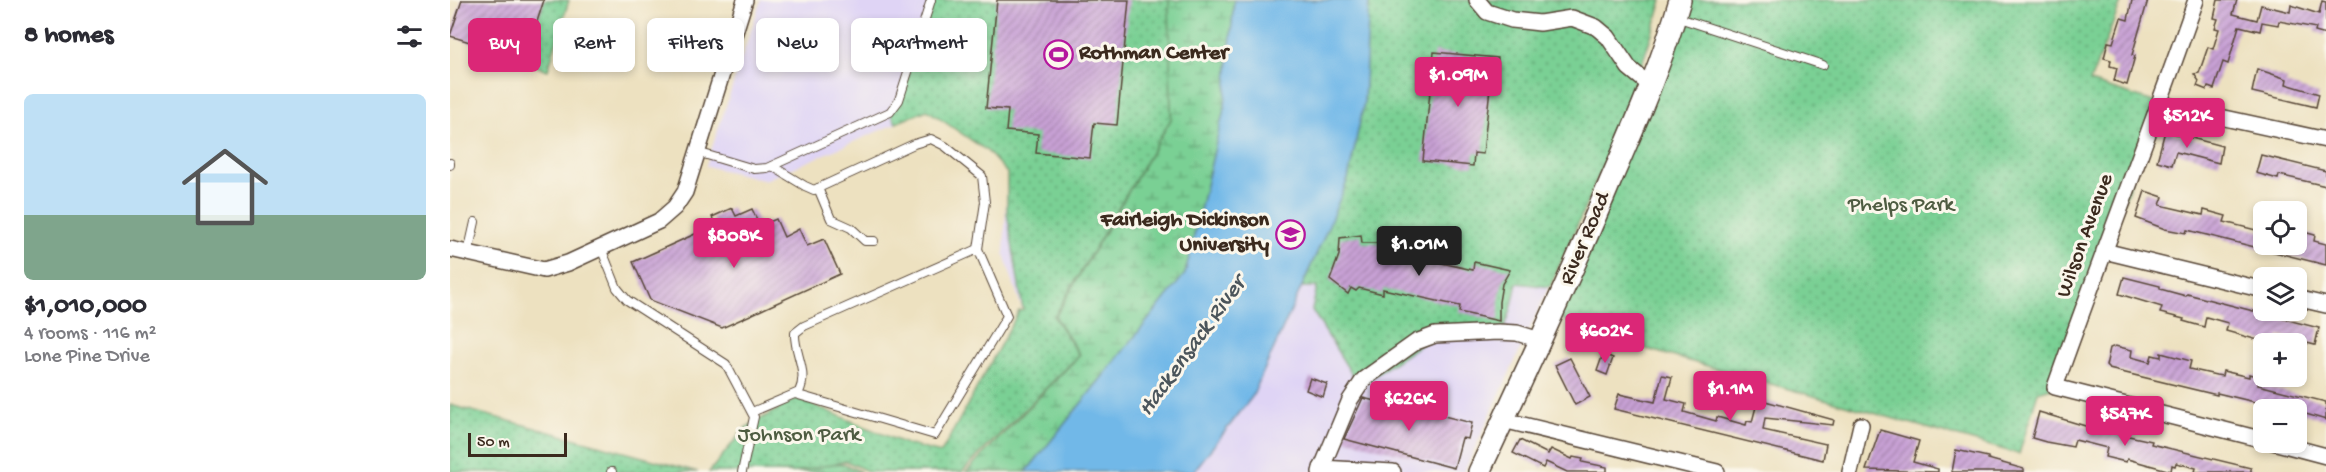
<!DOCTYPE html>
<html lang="en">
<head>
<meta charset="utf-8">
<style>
  body { margin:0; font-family:"Gochi Hand",sans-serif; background:#f2f2f3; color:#2b2b33; height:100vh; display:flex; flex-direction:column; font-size:22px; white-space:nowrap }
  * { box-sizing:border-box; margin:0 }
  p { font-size:20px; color:#7c7c81 }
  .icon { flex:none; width:33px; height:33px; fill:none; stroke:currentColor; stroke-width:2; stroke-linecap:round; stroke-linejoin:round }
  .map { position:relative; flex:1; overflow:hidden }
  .details { display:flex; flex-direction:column; background:#fff; width:450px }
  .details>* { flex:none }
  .top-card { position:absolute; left:18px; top:18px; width:570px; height:54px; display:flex; gap:12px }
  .fabs { position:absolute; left:1803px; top:201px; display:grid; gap:12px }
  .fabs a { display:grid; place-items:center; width:54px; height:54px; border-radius:9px; background:#fff; box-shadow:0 3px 9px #0003; font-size:30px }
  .scale { position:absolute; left:18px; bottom:15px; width:99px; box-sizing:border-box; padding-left:6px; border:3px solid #3b2a1e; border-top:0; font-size:16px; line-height:21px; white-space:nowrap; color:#3b2a1e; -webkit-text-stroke:4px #fbf7ec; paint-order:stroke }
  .price { position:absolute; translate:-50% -51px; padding:0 14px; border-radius:6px; background:#db2777; color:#fff; font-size:20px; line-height:39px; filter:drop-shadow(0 2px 3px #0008) }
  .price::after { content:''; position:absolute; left:50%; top:36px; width:18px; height:14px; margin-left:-9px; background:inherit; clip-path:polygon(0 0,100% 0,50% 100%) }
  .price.active { background:#222; color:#fff }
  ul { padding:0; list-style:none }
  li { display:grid; align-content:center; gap:12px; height:318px; padding:0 24px }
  li span { display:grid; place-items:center; height:186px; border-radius:9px; color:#555 }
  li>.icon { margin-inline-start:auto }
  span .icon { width:108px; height:108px; fill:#fffc; stroke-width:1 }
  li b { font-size:26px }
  h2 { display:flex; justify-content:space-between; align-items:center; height:72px; padding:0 24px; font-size:26px }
  .pill { padding:0 21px; border-radius:9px; background:#fff; box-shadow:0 3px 9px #0003; font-size:21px; line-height:54px }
  .pill.active { background:#db2777; color:#fff }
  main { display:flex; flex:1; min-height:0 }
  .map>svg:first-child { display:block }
</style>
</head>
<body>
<main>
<section class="details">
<h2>8 homes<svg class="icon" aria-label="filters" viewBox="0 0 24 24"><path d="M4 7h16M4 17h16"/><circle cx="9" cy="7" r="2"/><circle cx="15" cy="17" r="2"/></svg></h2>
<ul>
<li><span style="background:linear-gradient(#bfe0f5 65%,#7fa58c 0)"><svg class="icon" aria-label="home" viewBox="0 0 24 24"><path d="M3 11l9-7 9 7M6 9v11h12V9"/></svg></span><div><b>$1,010,000</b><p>4 rooms · 116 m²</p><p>Lone Pine Drive</p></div></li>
</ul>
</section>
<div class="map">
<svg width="1876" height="472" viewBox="0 0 1876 472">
  <defs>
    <pattern id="wetland-marsh" width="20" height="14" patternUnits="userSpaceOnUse" patternTransform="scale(1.5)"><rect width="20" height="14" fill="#7ad094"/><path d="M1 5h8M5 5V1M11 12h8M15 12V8" fill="none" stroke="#65a978"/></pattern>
    <pattern id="park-dots" width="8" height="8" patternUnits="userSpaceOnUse" patternTransform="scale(1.5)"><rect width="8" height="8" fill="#7ad094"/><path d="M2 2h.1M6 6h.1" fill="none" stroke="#65a978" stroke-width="1.8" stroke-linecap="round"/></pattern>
    <pattern id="building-hatch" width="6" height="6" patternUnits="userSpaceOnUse" patternTransform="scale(1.5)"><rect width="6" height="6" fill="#c8a1d5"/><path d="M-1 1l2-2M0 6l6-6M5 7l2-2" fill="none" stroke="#a483ac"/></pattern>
  </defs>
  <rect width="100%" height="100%" fill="#fbf7ec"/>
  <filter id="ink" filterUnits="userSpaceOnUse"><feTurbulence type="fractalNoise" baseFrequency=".0167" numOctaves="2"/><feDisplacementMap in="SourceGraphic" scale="12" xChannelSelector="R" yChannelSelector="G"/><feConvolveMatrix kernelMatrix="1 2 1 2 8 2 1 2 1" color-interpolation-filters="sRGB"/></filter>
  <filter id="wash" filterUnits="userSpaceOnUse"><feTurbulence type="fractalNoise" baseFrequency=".008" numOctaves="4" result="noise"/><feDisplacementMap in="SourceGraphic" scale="24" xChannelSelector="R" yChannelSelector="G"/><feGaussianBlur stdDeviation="1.35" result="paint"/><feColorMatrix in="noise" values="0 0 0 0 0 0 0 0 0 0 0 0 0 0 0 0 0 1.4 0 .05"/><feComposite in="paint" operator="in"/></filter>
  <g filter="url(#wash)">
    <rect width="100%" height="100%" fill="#ede1c0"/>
    <polygon fill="#dfd4f5" points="311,0 1212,0 1197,52 1135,208 1014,472 743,472 801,397 605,317 573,312 554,254 557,173 537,151 477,110 315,180 256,166"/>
    <g fill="url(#wetland-marsh)" stroke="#5a7d59" stroke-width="1.5">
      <polygon points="719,0 784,0 775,105 735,274 576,472 516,472 630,355 605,317 721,119"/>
      <polygon points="360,463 395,464 411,472 330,472"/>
    </g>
    <g fill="url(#park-dots)" stroke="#5a7d59" stroke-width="1.5">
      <polygon points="94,0 119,0 98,70 75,63"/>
      <polygon points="481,0 719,0 721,119 604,317 629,355 512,472 419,472 396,461 346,472 259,472 295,428 347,398 456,444 491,453 569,311 573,310 557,213 557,173 537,151 477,110 446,123 440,112 449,100"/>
      <path d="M919,0h293c-28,98 -70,193 -112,287l-33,-4 -6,27 -8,22 -68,3 -76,51 -47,-76 5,-23h-15l46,-108 16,-77z"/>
      <polygon points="1230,0 1672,0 1640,82 1710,104 1605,387 1588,392 1569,454 1140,333 1102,314"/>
      <polygon points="0,405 248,472 0,472"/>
    </g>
    <polygon fill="#71b8e8" stroke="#567183" stroke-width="1.5" points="784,0 919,0 914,102 898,179 874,237 802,397 743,472 576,472 735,274 775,105"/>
    <g id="blocks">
      <g fill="url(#building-hatch)">
        <polygon points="12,0 94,0 75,59 0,36"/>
        <polygon points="547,0 679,0 667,125 644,123 640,158 586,153 588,134 556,131 558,110 536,108"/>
        <polygon points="1682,0 1698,0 1682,55 1685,56 1677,85 1664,81 1667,68 1660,66 1661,60 1654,58 1658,42 1663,43 1671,18 1678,20"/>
        <polygon points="1768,0 1787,0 1783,14 1807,20 1811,5 1840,12 1841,5 1869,14 1872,1 1876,2 1876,35 1865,32 1866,28 1829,21 1828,25 1812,22 1810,31 1789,26 1778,64 1773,62 1764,89 1758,87 1757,90 1747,86 1749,81 1744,74 1749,73 1758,47 1763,49 1769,29 1765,28 1768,19 1764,18"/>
        <polygon points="984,52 1048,58 1045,88 1040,88 1033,154 1024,153 1023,166 973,161"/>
        <polygon points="1807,69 1837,79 1836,84 1869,94 1866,107 1802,92"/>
        <polygon points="1715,131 1772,146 1769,163 1726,152 1722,165 1707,161"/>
        <polygon points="1811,155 1876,171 1876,186 1829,175 1828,179 1806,173"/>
        <polygon points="1695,191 1713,197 1710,205 1753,215 1754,210 1776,216 1774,222 1814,232 1814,244 1847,244 1850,231 1865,235 1864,241 1876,244 1876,265 1737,230 1736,233 1715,229 1686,218"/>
        <polygon points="282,208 286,216 302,209 310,226 326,219 334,237 349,229 357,246 374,239 390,274 272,328 200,300 183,262 265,225 262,217"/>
        <polygon points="911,235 912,243 926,243 944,248 943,252 1023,270 1024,262 1060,270 1052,284 1049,302 1049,321 1009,312 1010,306 933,289 933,294 909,288 906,291 901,288 898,294 880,280 889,255 890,238"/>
        <polygon points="1674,277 1710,286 1710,289 1736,296 1737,294 1869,328 1865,345 1829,336 1827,344 1822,344 1776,331 1778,323 1756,317 1754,327 1733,321 1734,319 1710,313 1712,307 1669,294"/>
        <polygon points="1665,346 1682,350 1681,357 1700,362 1702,355 1711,357 1711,353 1741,361 1739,369 1766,375 1772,376 1773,371 1799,377 1799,374 1810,377 1808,385 1876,402 1876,420 1809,400 1809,403 1767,393 1767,395 1659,369 1656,366 1660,348"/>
        <polygon points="1153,354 1163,358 1157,375 1147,371"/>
        <polygon points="1120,358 1140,397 1125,405 1105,365"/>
        <polygon points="1212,375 1222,377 1216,399 1236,404 1234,412 1266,421 1267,417 1296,425 1297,421 1302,422 1308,399 1384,420 1383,425 1315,418 1313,430 1376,444 1373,460 1164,409 1169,394 1205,402"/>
        <polygon points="860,378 877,384 873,397 856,390"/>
        <polygon points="913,398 969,412 970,410 1022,423 1018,439 1012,438 1004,468 894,439"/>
        <polygon points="1589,412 1642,428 1702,441 1701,444 1801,468 1801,472 1745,472 1746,468 1726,463 1725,466 1722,465 1721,471 1677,459 1676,462 1655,457 1657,448 1625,440 1623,447 1596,442 1582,438"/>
        <polygon points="1430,430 1469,441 1463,462 1488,469 1488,472 1416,470"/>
        <polygon points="1070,440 1098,454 1101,449 1122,459 1123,457 1133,459 1132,462 1157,467 1157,472 1117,472 1096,462 1093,468 1063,453"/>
        <polygon points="1506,450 1538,457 1538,459 1574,469 1574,472 1502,472"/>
      </g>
    </g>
  </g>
  <g filter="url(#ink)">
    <use href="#blocks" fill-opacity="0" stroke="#564536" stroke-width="1.5"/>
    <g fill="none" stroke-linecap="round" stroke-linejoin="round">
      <defs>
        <g id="lane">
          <polyline points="1226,17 1373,65"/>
          <polyline points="247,152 304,169 317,168 440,112 449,100 481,0"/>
          <polyline points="0,163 0,165"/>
          <polyline points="322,166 355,186 364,190 464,144 481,139 495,146 532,176 535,202 528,249"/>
          <polyline points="368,188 381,219 401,228 415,241 424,241"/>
          <polyline points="151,248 167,288 177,300 276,364 304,417 292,472"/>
          <polyline points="18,253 25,222"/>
          <path d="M302,412l47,-20c10,-21 -5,-38 -4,-59l9,-7 174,-77 29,67 -72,119 -140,-41"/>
          <polyline points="161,472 162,472"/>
        </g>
        <g id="street">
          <polyline points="1027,0 1037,12 1062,20 1090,23 1122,18 1146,27 1158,37 1179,68 1201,86"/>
          <path d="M1746,0c-45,130 -95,257 -141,387l209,53"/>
          <polyline points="1710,104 1876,140"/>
          <polyline points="0,249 94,270 118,263 209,221 225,207 235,192 295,0"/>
          <polyline points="1654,251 1814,290"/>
          <polyline points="1846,298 1876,305"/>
          <polyline points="1053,420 1267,472"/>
          <polyline points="1823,442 1876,456"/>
          <polyline points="871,468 943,472"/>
          <polyline points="870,472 900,400 914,379 966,342 985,335 1048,332 1067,333 1090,340"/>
          <polyline points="1400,472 1411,425"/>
        </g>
        <path id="secondary" d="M1029,472c45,-96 90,-192 131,-290 26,-60 52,-119 70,-182"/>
      </defs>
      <use href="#lane" stroke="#564536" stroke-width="10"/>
      <use href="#street" stroke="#564536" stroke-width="18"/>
      <use href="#secondary" stroke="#564536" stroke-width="24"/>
      <use href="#lane" stroke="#fff" stroke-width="8"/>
      <use href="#street" stroke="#fff" stroke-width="15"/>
      <use href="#secondary" stroke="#fff" stroke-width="21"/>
    </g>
  </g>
  <defs>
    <symbol id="stadium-ring" viewBox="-11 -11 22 22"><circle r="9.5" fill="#fbf7ec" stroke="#b5179e" stroke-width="1.5"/><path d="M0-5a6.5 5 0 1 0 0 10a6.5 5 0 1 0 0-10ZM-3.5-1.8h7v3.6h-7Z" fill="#b5179e"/></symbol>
    <symbol id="university-ring" viewBox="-11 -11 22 22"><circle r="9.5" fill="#fbf7ec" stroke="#b5179e" stroke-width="1.5"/><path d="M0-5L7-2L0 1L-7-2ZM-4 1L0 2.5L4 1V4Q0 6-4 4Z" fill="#b5179e"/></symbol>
  </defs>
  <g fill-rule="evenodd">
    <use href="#stadium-ring" x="592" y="38" width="33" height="33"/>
    <use href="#university-ring" x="824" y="218" width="33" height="33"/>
  </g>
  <g text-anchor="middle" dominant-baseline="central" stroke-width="6" stroke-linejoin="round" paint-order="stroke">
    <g font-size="22" font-weight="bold" fill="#3b2a1e" stroke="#fbf7ec" text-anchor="start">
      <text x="629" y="54">Rothman Center</text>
      <text x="819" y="221" text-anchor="end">Fairleigh Dickinson<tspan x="819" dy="25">University</tspan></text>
    </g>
    <g font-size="22" fill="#4e5c41" stroke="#fbf7ec">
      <text x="1451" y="206">Phelps Park</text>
      <text x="349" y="436">Johnson Park</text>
    </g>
    <g font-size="22" fill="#3b2a1e" stroke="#fbf7ec">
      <text transform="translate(1636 236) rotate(-70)">Wilson Avenue</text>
      <text transform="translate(1136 239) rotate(-67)">River Road</text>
    </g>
    <g font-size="24" font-style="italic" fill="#4b555b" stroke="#fbf7ec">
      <text transform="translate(743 347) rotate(-54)">Hackensack River</text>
    </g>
  </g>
</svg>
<div class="fabs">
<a><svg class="icon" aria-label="locate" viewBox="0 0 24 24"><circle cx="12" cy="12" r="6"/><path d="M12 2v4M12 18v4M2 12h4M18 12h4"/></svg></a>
<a><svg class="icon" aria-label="layers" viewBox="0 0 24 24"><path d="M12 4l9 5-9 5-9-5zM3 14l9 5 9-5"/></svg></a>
<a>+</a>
<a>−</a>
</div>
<div class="scale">50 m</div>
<b class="price" style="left:1008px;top:108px">$1.09M</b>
<b class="price" style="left:1737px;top:149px">$512K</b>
<b class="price" style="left:284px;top:269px">$808K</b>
<b class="price active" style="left:969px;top:277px">$1.01M</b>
<b class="price" style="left:1155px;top:364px">$602K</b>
<b class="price" style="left:1280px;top:422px">$1.1M</b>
<b class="price" style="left:959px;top:432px">$626K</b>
<b class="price" style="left:1675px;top:447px">$547K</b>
<div class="top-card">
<a class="pill active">Buy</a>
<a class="pill">Rent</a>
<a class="pill">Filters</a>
<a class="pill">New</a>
<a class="pill">Apartment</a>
</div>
</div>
</main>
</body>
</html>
